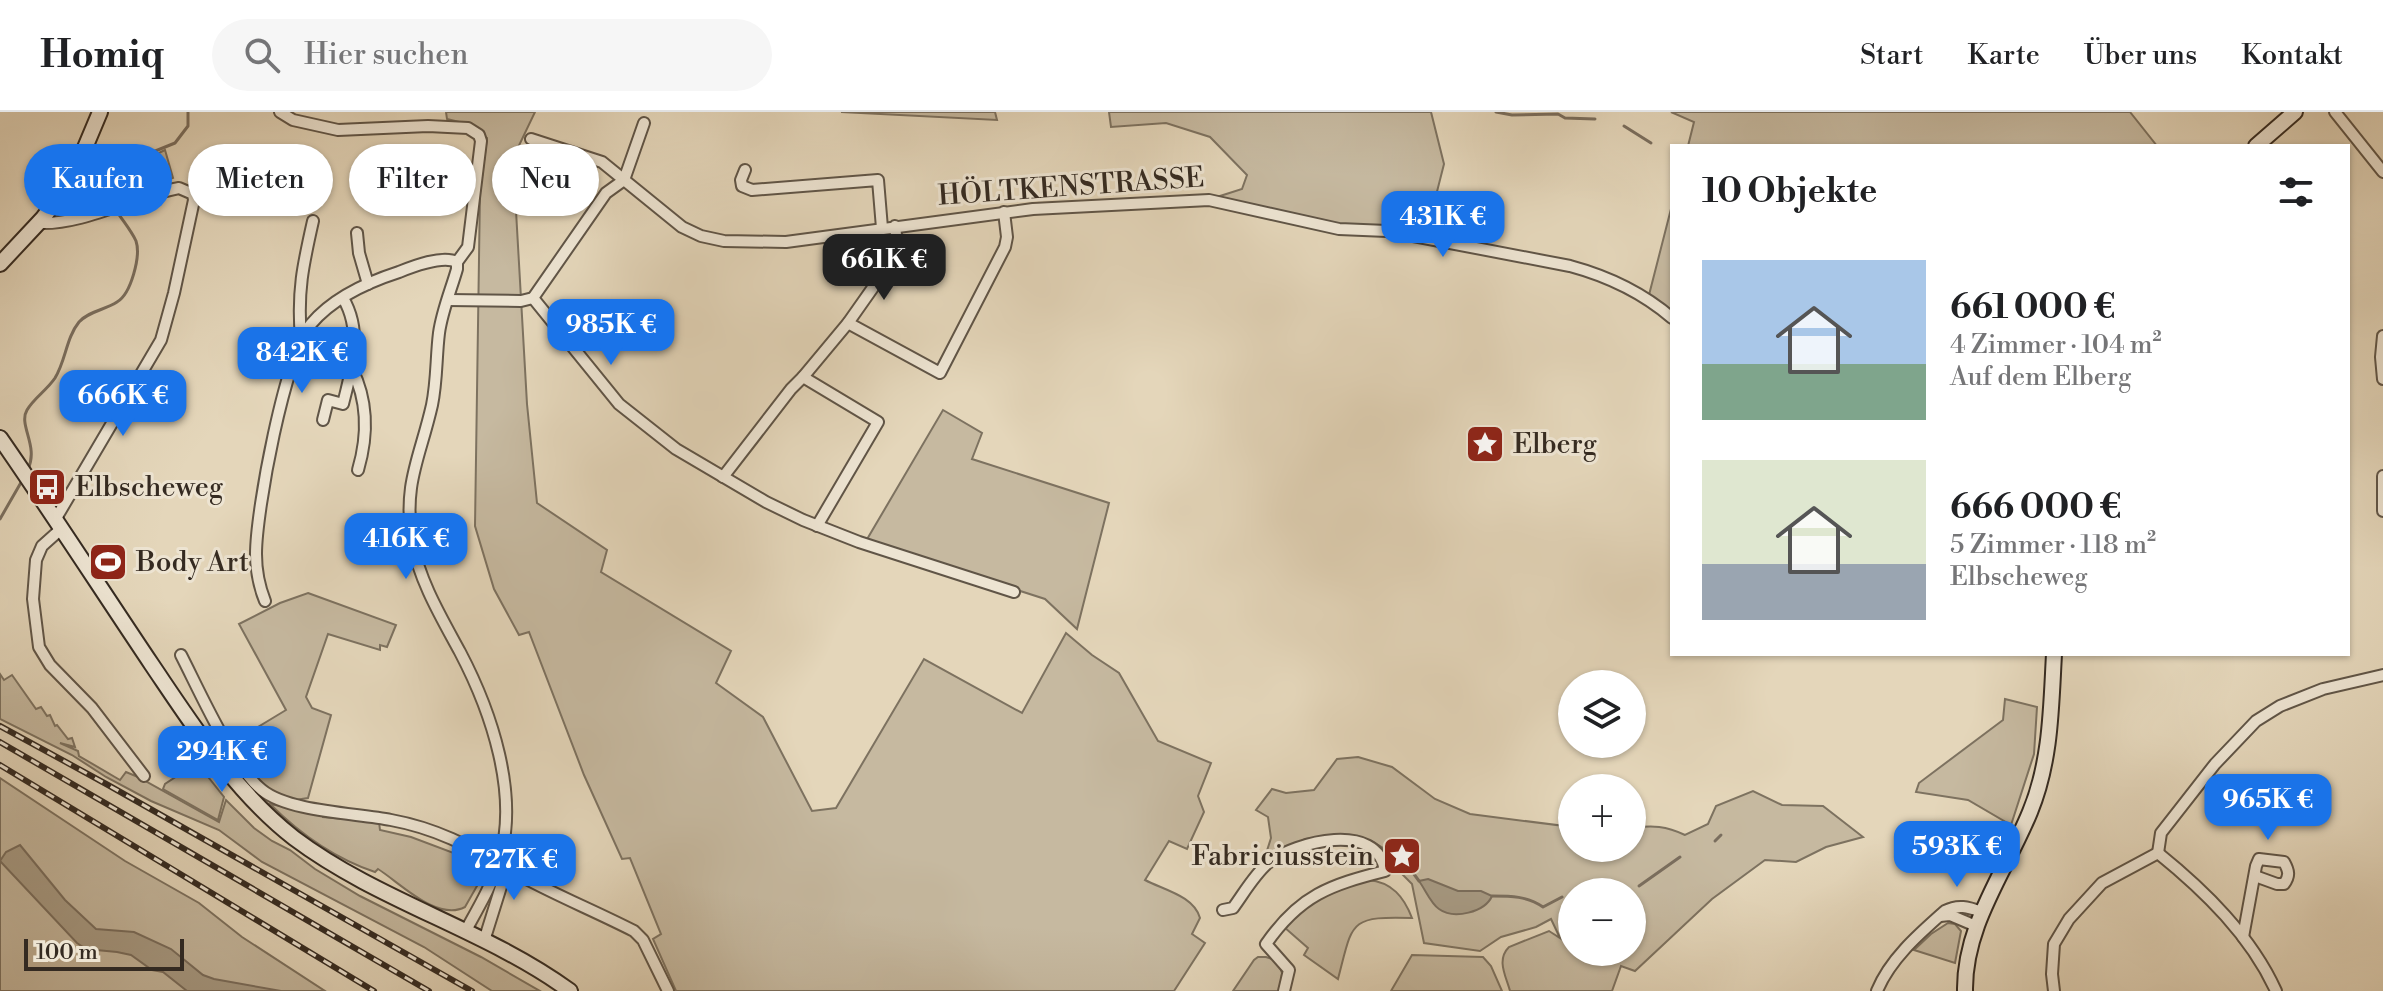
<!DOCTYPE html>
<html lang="de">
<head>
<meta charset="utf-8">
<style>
  body { margin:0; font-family:"Libre Bodoni",serif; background:#f6f6f6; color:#202124; height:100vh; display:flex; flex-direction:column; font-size:30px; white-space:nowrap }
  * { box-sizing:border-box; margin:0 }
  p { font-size:26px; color:#757577 }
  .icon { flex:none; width:44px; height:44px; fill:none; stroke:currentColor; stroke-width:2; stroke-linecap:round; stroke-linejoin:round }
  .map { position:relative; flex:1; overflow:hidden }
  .sheet { position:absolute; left:1670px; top:32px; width:680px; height:512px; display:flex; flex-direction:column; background:#fff; border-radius:0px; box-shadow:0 2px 6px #0004 }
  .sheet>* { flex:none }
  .hud { position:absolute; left:24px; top:32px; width:760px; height:72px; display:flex; gap:16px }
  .tools { position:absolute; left:1558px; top:558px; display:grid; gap:16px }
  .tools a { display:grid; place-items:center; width:88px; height:88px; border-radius:50%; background:#fff; box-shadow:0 2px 6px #0004; font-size:40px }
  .scale { position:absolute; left:24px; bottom:20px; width:160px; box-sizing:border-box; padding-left:8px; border:4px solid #342a21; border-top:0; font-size:22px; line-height:28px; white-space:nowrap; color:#342a21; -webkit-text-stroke:6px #ede4d2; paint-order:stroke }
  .price { position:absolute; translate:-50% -68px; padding:0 18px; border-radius:16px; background:#1a73e8; color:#fff; font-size:26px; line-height:52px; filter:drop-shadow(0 2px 4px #0008) }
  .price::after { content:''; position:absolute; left:50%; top:48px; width:24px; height:18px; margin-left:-12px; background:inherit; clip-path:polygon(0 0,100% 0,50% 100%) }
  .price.selected { background:#222; color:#fff }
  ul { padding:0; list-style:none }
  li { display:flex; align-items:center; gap:24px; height:200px; padding:0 32px }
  li span { display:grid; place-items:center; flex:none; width:224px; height:160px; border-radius:0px; color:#555 }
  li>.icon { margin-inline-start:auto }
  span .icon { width:96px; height:96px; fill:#fffc; stroke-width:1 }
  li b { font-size:34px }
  h2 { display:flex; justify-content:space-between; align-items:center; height:96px; padding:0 32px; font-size:34px }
  .chip { padding:0 28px; border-radius:36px; background:#fff; box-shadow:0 2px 6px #0004; font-size:28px; line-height:72px }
  .chip.selected { background:#1a73e8; color:#fff }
  header { display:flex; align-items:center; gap:48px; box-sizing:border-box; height:112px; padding:0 40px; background:#fff; border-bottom:2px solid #e0e0e0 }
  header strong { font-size:38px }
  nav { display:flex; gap:44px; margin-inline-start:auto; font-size:28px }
  .search { width:560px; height:72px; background:#f6f6f6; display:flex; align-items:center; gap:20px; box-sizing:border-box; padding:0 28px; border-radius:44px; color:#757577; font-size:30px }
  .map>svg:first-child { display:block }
</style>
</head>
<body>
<header>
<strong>Homiq</strong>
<div class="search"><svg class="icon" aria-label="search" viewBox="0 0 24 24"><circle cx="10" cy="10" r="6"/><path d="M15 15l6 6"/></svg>Hier suchen</div>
<nav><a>Start</a><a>Karte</a><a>Über uns</a><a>Kontakt</a></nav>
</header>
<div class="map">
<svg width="2383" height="879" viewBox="0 0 2383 879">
  <rect width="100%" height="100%" fill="#e4d6ba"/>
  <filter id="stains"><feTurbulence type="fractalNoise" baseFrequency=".0025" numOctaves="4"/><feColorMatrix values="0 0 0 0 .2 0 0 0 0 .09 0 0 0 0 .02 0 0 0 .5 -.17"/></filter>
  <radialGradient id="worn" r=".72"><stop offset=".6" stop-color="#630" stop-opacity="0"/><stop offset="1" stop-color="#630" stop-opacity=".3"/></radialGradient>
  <g fill="#c6b9a0" stroke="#7d7260" stroke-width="2" fill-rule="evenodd">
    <path d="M446,0h89l-22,46 14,246 10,99 70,47 -6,22 130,79 -15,32 47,34 49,94 24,-3 88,-149 98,54 44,-80 26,22 27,18 39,68 53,22 -13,33 6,16 -17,37 -18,-8 -24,39c19,10 49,16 55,38l-8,16 13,9 -31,48h-498l-23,-52 8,-5 -31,-76 -8,1 -38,-84 -55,-143 -10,3 -25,-46 -19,-63 5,-334 7,-54 -28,-16 -12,-3z"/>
    <polygon points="841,0 995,0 997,8"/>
    <polygon points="1109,0 1431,0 1444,52 1426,123 1338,115 1217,85 1242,77 1247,63 1210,25 1166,11 1111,15"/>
    <polygon points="1671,0 2130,0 2157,34 1688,34 1694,10"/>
    <polygon points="165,38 173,66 140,78 140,50"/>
    <polygon points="132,51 135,61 133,69 125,66 121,77 136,80 137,84 114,90 107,71 107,61"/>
    <polygon points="1672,93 1672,202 1649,183"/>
    <polygon points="943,298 982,321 972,347 1109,391 1077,517 1045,487 866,429"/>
    <polygon points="308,481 396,513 387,535 380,533 380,538 328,522 306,585 312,596 331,603 308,686 295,688 260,676 228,633 286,598 239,512 280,491"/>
    <polygon points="0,562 4,568 12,563 36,597 41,595 47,604 50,603 55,614 57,613 68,627 72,626 75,635 60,631 78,639 79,644 120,668 126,660 138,665 219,710 226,688 254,716 272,729 290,738 315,757 360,784 481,845 540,879 492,879 424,835 262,750 219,718 151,689 106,665 72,643 0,607"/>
    <polygon points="2005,587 2037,595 2034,642 2011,713 1968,688 1916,680 1919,671 2003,608"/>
    <path d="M1358,645l34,10 43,32 35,15 102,13v21h60v-20c21,-3 34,-2 53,7l23,-11 8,-18 37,-15 29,14 41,1 40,31 -37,10 -30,15 -31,-2 -53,39 -77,72 -14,-5 -9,25h-102c-4,-15 -14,-31 -1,-44l40,-16 11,7 -9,-19 -15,8 -35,10 -21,14 -56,-8 -12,-59 -16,-16 -8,-17 -15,-9 -14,-5 -23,-2 -31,4 -42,24 8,-25 -3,-21 -12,-7 16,-21 14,4 28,-3 23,-31zM1572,780h60v60h-60z"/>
    <polygon points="197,651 224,685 218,708 163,677 165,672"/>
    <polygon points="0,666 125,749 199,791 242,825 325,879 0,879"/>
    <path d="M270,692l53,10v3l56,5 1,8 31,7 53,20 4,-2 14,8 3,9 -20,35c-28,15 -66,-25 -87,-38l-3,3c-39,-13 -76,-39 -105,-68z"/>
    <path d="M1368,768c24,2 36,17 44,38 -64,-2 -59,4 -74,61l-34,-24 4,-7 -24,-21c31,-29 41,-39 84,-47z"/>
    <polygon points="1948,811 1955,812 1961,819 1955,851 1914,838 1931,822"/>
    <polygon points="1412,843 1483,845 1491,854 1502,879 1391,879"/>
    <polygon points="1258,845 1266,845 1278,849 1282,861 1280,879 1233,879 1254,848"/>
  </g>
  <g fill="#a89c86" stroke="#7a6e5e" stroke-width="2">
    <polygon points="20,733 65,788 96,817 134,820 171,837 203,863 214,867 281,879 187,879 163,860 152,858 131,843 117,840 86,837 77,831 0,749 6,740"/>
    <path d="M1428,767l30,12h23l11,5c-7,16 -38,24 -53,13 -8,-5 -14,-20 -20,-28z"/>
  </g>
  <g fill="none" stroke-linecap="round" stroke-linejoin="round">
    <g stroke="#7a6e5e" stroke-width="3">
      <polyline points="1496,0 1512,3 1558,2 1565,6 1595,7"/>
      <polyline points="1624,14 1651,31"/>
      <polyline points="112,91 104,70 106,59 175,31 188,14 188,0"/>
      <path d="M28,357c11,-23 -10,-44 -1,-59 7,-12 20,-20 28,-32 11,-18 11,-40 24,-56 10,-11 26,-12 38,-20 14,-8 24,-46 19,-61 -5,-11 -14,-21 -20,-31"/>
      <polyline points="0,407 23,367"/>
      <polyline points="1715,729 1721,723"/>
      <polyline points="1411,758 1419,769"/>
      <polyline points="1639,774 1680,745"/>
      <polyline points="1582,778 1604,779"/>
      <path d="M1492,784c19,0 35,0 51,11l19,-10"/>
    </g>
    <defs>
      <g id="street">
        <polyline points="280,0 293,8 338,18 428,14 468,16 479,23 481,29 468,135 457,150"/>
        <polyline points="2335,0 2383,60"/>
        <path d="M531,27l71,23 80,65 19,9 23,5 62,1 247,-33 176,-9 130,29 48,2 183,35c37,10 73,27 102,52"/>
        <polyline points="745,58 741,68 742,74 752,78 878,68 882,116"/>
        <polyline points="624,68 644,11"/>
        <path d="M39,111c45,2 95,-27 140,-35l14,6 1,6 -20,93 -13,47 -106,180"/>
        <polyline points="357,121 359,141 368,172"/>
        <path d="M457,150v7c-6,21 -15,42 -18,64 -3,24 -2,48 -7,72 -12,53 -29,78 -20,136 7,39 29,76 48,111 31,59 60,143 39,209 -7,24 -22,49 -34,71"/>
        <polyline points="533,186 619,292 676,337 766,390 803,408 859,430 1014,480"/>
        <polyline points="448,188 521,189 533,186 606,81 624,68"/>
        <polyline points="848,211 940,261 1005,135 1007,125 1004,100"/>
        <polyline points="2383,224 2381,245 2383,267"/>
        <path d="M301,226c-4,-46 2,-73 12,-117"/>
        <path d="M352,257c16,32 16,67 6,101"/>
        <polyline points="803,265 848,211 898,140 895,114"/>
        <path d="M323,308l5,-20 15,4c9,-36 20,-72 0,-106"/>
        <polyline points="2383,364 2383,399"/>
        <polyline points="723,365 791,277 803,265 878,310 817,414"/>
        <polyline points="61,417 42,434 36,448 33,487 39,535 50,553 92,596 144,664"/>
        <path d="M265,489c-6,-15 -9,-30 -9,-47 0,-43 29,-199 55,-230 21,-25 57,-42 88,-52 15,-6 43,-17 58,-10"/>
        <path d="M181,543c18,35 52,112 81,135 27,22 94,23 129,30 44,8 79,26 117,49 40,23 85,41 126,62l9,9 25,51"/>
        <polyline points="2158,741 2161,721 2215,652 2256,609 2280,594 2323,577 2383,563"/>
        <path d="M2158,741c47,38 93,83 118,138"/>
        <path d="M1223,798l10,-2c11,-15 21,-33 35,-45 28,-22 110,-42 117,8 -55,14 -85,24 -119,73l23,26 -5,21"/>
        <polyline points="1940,804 1950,803 1976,814"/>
        <path d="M2243,825l13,-71 3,-7 25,3c5,9 6,14 0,22h-7l-22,-8"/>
        <polyline points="484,829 504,765 499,750"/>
        <path d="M1877,879c13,-32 42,-57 68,-80 13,-7 23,-4 37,1"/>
        <polyline points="2054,879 2052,862 2054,832 2069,807 2102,771 2158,741"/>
      </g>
      <g id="secondary">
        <polyline points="2256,34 2295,0"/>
        <polyline points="0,152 43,106 71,69 100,0"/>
        <path d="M0,326c52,75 101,151 152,227 42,62 83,127 142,173 85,64 191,91 276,153"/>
        <path d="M1965,879c-1,-66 41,-120 65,-179 21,-51 21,-104 24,-158"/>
      </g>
    </defs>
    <use href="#street" stroke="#605547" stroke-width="14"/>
    <use href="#secondary" stroke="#342a21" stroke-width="18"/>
    <use href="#street" stroke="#ede4d2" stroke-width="10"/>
    <use href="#secondary" stroke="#ede4d2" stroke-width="14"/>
    <defs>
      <g id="rail">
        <polyline points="0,614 108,673 472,879"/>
        <polyline points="0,630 429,879"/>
        <polyline points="0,653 374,879"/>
      </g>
    </defs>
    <use href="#rail" stroke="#342a21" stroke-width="6"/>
    <use href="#rail" stroke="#ede4d2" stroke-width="3" stroke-dasharray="9" stroke-linecap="butt"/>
  </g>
  <defs>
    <symbol id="sight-square" viewBox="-11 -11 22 22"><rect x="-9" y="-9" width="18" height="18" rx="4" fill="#8f2418" stroke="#ede4d2"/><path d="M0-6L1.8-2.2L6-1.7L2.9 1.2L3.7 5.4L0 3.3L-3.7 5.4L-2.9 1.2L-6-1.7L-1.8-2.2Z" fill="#fff"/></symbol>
    <symbol id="bus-square" viewBox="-11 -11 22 22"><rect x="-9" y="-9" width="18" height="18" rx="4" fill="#8f2418" stroke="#ede4d2"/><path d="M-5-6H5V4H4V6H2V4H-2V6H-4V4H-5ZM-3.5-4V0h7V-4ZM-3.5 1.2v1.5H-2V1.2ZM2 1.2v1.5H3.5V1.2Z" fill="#fff"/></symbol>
    <symbol id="stadium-square" viewBox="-11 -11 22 22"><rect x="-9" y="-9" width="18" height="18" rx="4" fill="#8f2418" stroke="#ede4d2"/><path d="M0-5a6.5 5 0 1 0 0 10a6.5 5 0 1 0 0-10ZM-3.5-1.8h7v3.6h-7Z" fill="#fff"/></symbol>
  </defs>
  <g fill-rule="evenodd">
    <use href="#sight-square" x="1463" y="310" width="44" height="44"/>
    <use href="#bus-square" x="25" y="353" width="44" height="44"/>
    <use href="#stadium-square" x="86" y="428" width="44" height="44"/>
    <use href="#sight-square" x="1380" y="722" width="44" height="44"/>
  </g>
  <g text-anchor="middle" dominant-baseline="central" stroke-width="6" stroke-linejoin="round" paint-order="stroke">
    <g font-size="28" fill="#342a21" stroke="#ede4d2">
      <text transform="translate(1071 75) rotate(-4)">HÖLTKENSTRASSE</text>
    </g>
    <g font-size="28" fill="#342a21" stroke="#ede4d2" text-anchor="start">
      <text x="1513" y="332">Elberg</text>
      <text x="75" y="375">Elbscheweg</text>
      <text x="136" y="450">Body Art</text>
      <text x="1374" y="744" text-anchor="end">Fabriciusstein</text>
    </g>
  </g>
  <rect width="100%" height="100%" filter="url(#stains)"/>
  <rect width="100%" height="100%" fill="url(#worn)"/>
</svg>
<div class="tools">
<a><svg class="icon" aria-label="layers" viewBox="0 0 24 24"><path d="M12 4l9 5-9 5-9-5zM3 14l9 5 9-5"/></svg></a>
<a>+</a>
<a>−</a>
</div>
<div class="scale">100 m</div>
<b class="price" style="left:1443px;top:147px">431K €</b>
<b class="price selected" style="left:884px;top:190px">661K €</b>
<b class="price" style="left:611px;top:255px">985K €</b>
<b class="price" style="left:302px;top:283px">842K €</b>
<b class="price" style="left:123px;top:326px">666K €</b>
<b class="price" style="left:406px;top:469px">416K €</b>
<b class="price" style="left:222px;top:682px">294K €</b>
<b class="price" style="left:2268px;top:730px">965K €</b>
<b class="price" style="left:1957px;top:777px">593K €</b>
<b class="price" style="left:514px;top:790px">727K €</b>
<div class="hud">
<a class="chip selected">Kaufen</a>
<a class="chip">Mieten</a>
<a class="chip">Filter</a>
<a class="chip">Neu</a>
</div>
<section class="sheet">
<h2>10 Objekte<svg class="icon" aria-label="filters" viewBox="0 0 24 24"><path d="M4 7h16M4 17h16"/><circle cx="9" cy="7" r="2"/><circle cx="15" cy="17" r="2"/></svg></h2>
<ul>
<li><span style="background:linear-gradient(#a9c7e8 65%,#7fa58c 0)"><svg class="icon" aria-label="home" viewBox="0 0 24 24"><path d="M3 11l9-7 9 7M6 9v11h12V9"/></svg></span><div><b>661 000 €</b><p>4 Zimmer · 104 m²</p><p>Auf dem Elberg</p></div></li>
<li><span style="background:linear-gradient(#dfe7d0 65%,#9aa5b1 0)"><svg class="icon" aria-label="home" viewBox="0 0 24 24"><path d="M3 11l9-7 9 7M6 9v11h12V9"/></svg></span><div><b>666 000 €</b><p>5 Zimmer · 118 m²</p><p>Elbscheweg</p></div></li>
</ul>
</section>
</div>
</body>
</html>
